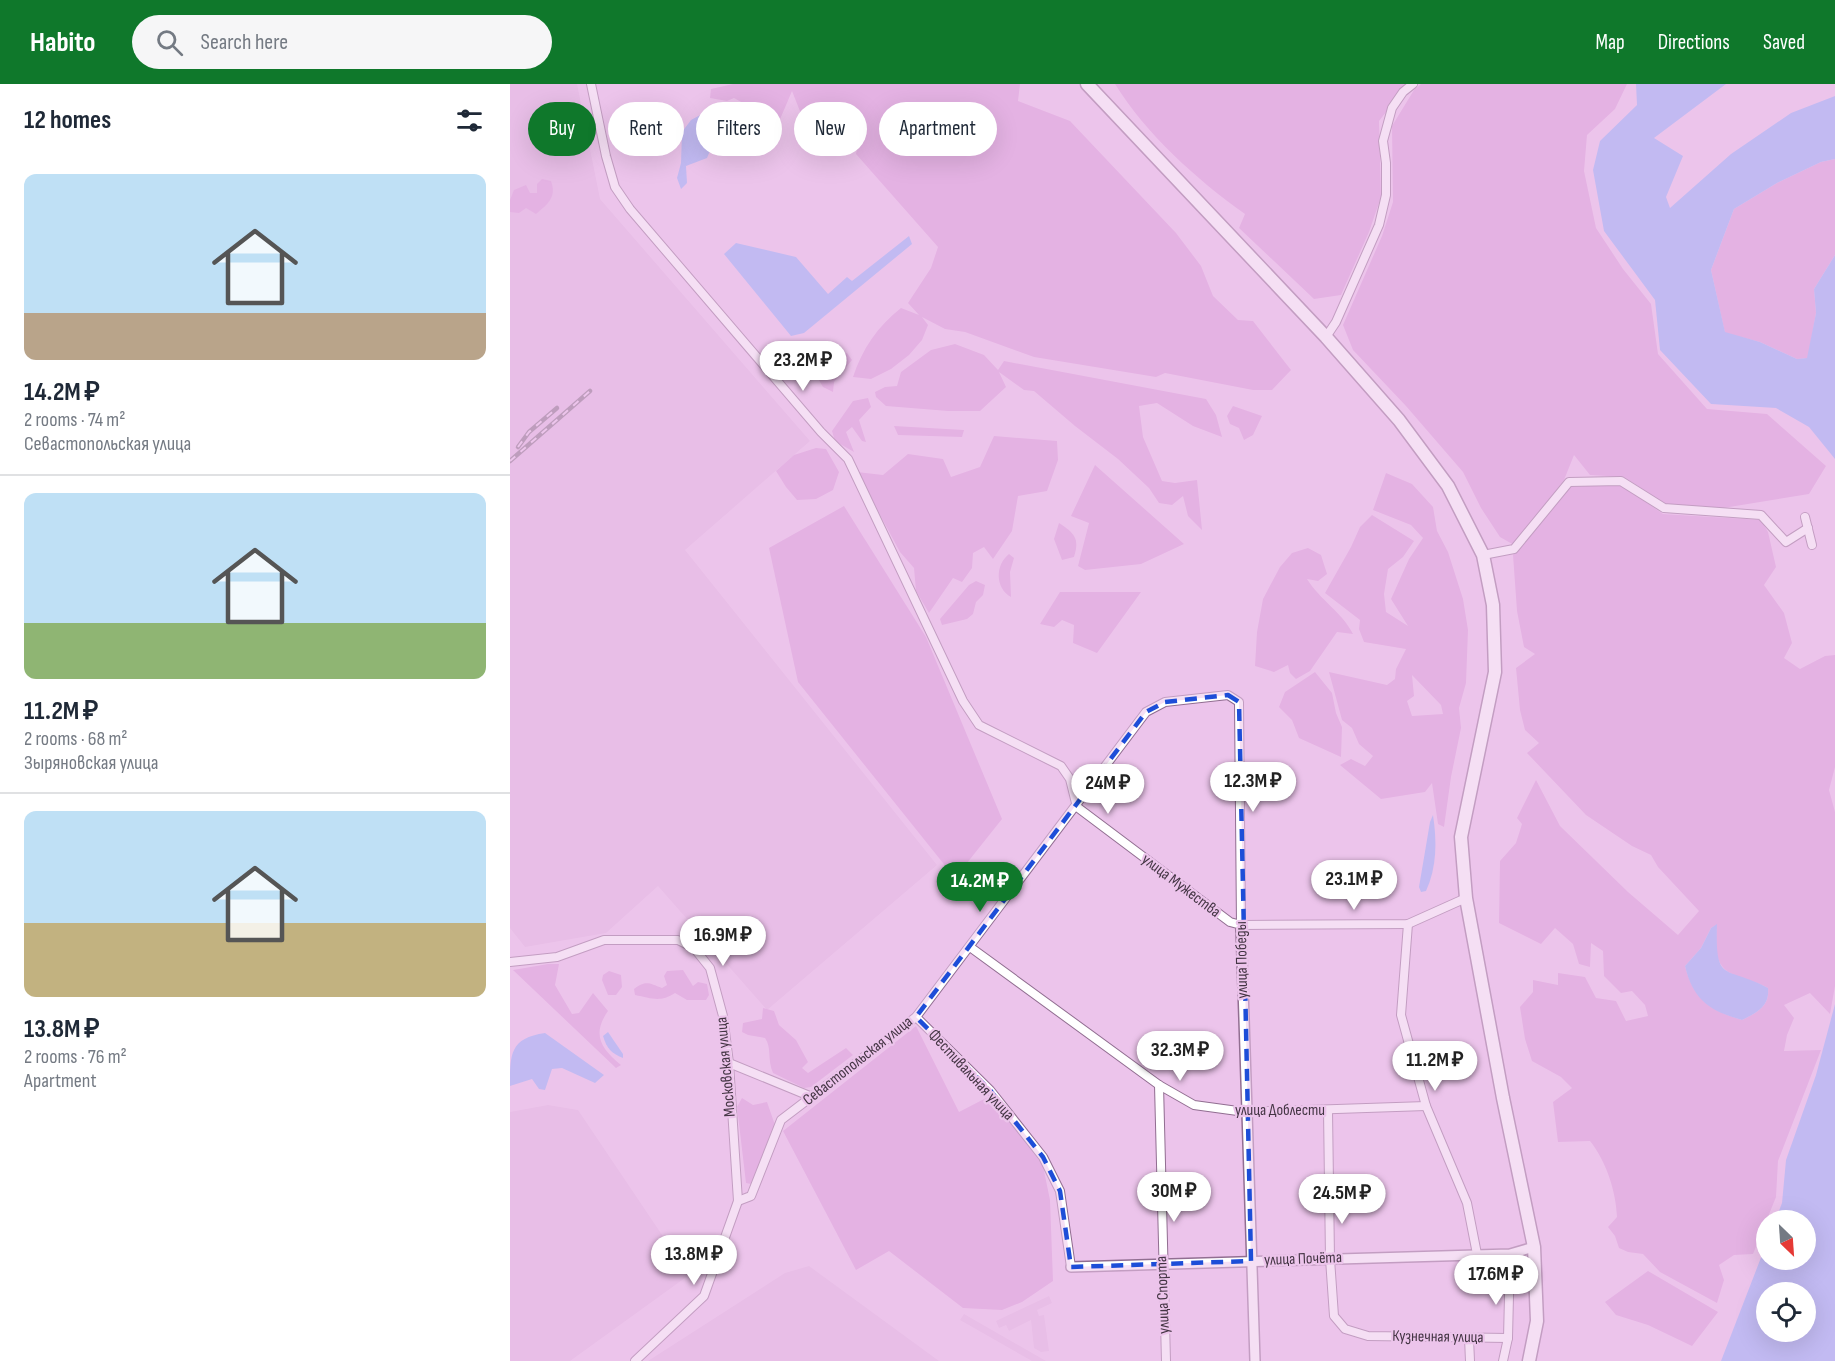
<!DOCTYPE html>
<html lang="en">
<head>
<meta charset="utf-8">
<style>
  body { margin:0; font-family:"Sofia Sans Condensed",sans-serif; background:#f6f6f7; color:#1f2937; height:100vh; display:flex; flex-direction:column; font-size:22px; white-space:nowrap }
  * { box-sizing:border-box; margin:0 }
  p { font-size:20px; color:#747a83 }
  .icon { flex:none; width:33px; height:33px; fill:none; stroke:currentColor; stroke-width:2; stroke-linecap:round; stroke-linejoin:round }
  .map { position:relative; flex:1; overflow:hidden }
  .panel { display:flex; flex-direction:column; background:#fff; width:510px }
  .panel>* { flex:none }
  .banner { position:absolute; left:18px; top:18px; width:570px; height:54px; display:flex; gap:12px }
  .needle { width:39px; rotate:155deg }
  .tools { position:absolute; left:1246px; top:1126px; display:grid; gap:12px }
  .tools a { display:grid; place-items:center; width:60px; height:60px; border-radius:50%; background:#fff; box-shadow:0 6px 24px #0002; font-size:30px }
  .price { position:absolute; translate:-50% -51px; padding:0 14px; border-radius:21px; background:#fff; color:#222; font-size:20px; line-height:39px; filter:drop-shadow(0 2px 3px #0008) }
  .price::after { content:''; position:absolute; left:50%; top:36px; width:18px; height:14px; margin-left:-9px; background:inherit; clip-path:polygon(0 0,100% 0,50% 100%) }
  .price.selected { background:#0f782b; color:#fff }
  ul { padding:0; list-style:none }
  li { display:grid; align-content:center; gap:12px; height:318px; padding:0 24px }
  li+li { border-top:2px solid #e0e1e3 }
  li span { display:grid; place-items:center; height:186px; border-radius:12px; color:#555 }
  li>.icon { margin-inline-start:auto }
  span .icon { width:108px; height:108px; fill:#fffc; stroke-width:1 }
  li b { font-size:26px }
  h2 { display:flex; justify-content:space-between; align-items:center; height:72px; padding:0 24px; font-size:26px }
  .chip { padding:0 21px; border-radius:27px; background:#fff; box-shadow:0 6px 24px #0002; font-size:21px; line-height:54px }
  .chip.selected { background:#0f782b; color:#fff }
  header { display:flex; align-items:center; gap:36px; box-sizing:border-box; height:84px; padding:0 30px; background:#0f782b; color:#fff }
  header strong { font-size:28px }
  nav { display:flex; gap:33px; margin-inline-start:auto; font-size:21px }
  .search { width:420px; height:54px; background:#f6f6f7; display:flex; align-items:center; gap:15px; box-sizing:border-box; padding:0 21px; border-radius:33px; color:#747a83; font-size:22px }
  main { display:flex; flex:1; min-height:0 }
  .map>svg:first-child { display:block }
</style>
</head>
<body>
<header>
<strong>Habito</strong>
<div class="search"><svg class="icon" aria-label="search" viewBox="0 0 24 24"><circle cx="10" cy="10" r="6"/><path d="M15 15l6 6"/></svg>Search here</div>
<nav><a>Map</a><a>Directions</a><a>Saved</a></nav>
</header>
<main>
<section class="panel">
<h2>12 homes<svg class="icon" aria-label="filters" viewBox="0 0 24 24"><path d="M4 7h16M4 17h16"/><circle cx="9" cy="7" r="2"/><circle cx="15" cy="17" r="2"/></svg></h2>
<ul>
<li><span style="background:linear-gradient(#bfe0f5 75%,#b9a48a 0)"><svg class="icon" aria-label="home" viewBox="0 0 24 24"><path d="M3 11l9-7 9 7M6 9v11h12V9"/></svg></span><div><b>14.2M ₽</b><p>2 rooms · 74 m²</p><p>Севастопольская улица</p></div></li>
<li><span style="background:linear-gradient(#bfe0f5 70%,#8fb573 0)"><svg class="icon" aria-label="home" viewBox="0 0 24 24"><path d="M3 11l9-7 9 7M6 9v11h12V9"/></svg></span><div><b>11.2M ₽</b><p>2 rooms · 68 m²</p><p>Зыряновская улица</p></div></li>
<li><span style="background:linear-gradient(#bfe0f5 60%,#c2b280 0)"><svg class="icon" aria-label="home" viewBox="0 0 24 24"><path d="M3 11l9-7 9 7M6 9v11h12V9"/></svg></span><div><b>13.8M ₽</b><p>2 rooms · 76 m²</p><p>Apartment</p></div></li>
</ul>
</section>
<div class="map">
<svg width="1325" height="1277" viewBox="0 0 1325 1277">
  <rect width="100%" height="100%" fill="#ecc4eb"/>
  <g fill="#e2b6e2">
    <polygon points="0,0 67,0 90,115 300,357 175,466 427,781 257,926 148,802 96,849 15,863 0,844"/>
    <polygon points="38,1021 68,1026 179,1191 60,1277 0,1277 0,1028"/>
    <polygon points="299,1182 429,1277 138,1277 275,1189"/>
    <polygon points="539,1212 542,1219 527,1226 529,1232 534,1231 539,1267 531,1268 524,1264 521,1236 499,1247 496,1241 489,1244 486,1237"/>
    <polygon points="454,1230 536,1277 522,1277 450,1236"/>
  </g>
  <g fill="#da9bda" fill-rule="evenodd">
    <path d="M223,0h287l-2,17 52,20 106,112 25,33 12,30 25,24 15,1 38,49 -19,20h-19l-88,-17 -9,4 -122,-20 -69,-25 -20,-3 -23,-12 6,8 -6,15 -13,15 -18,14 -20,10 -18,-2c9,-28 25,-51 48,-69l18,7 -11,-12 23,-35 7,-21 -82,-93 5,-23 -6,-14c-17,2 -31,10 -48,12l-15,-38 -22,52 -10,8 -20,-4 -12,8 -16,-4 2,-6 11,-8 3,-11 10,-7 10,3 2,-11 -7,-8 -9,-5 -7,3 -17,-3 1,-9z"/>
    <path d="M605,0h293l-29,37 2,76 -12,35 -28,63 -27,4 -75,-71 6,-14c-48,-34 -99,-80 -130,-130z"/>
    <polygon points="911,0 1117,0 1105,25 1077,51 1074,87 1086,144 1113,185 1141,220 1148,270 1197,325 1257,330 1316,382 1299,410 1207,425 1156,420 1114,393 1080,391 1064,371 1054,396 1004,461 990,453 971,424 953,388 896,322 843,266 833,241 872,152 883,118 882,42 904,6"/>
    <polygon points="1325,75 1325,171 1304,205 1306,229 1298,274 1287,275 1250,258 1215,249 1201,186 1224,125 1267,99 1311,78"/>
    <path d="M32,95l9,2c6,16 -3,23 -15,33l-10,-6 -7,5 -9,-1v-12l4,-10 12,-5 4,8h7v-9z"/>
    <polygon points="445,260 474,271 488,286 494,277 696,315 706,331 712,353 683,342 647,319 629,322 633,353 652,397 665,399 687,396 692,446 678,432 673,412 662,421 649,419 639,404 608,375 565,342 524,307 514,306 489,288 496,303 470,327 438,327 376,322 366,313 365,308 375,303 387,302 391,288 421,266"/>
    <polygon points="337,269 342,276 324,298 323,308 313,303 299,279 308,271 323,279 329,271"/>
    <polygon points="358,314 361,323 349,336 356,358 352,357 342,343 336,348 344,368 325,357 322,347 343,317"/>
    <polygon points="723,322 752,332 743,351 734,356 729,344 720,340 717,332"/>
    <polygon points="384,342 454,346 452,353 388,351"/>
    <polygon points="484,352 547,357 548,376 537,407 508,412 502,447 483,475 474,463 463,469 462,484 452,498 443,494 419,529 406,507 404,484 390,468 347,388 373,391 398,370 433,375 441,393 470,383"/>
    <polygon points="306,364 316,365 329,388 323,406 306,415 287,416 276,403 266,387 284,371"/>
    <polygon points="585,381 674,460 631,480 575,486 568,482 579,439 561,432"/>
    <path d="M876,389l26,11 21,23 4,24 11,21 15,47 5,31 -2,53 -7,25 2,20 -10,49 -7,50 -6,-3 -6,-41 -7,9 -44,7 -41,-34 11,-6 14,7 8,-10 -14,-12 -7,-16 -10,-8 -13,-48 58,13 8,-6 1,-10 10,-20 -42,-7 -5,-13 1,-9 -35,-27 26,-46 9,-20 12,-12 42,26 -11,16 -15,12 -4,25 2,18 22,14 -17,-27 18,-40 14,-21 -12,-13 -38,-15zM902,591l29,30 2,9 -31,2 -5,-15 7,-5z"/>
    <path d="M1110,400l43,30 98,6 7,12 8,35 -12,18 20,28 8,30 -8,15 16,11 25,-13 10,-1v112l-6,23 6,22v174l-5,28 -20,-21 -26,12 10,13 -7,17 -3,16 37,-1 -43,111 -2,36 -23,57 -19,1 -15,10 5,15 -7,23 -57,-31 -17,-18 -15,-2 -9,-4 -4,-12 -7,-9 9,-10c-1,-26 -11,-56 -27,-76l-32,1 -5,-40 19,-14 -11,-11 -29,-16 -7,-22 -5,-32 13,-15v-12l25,5v-12l27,4 11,21 20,3 10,20 22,-5 -3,-11 -13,-14 -11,2 -17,-17 -1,-25 -12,-8 -1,24 -11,-3 -6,-20 -18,-16 -14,16 -42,-21 1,-62 16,-18 6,-19 -5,-6 19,-38 24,46 68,66 50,43 21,-24 -41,-44 -7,-12 -19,-9 -46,-31 -59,-62 12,-10 -14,-13 -5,-20 -4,-42 19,-14 -11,-7 -7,-36 -4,-56 57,-68zM1206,841c1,7 -1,16 0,24 3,31 29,26 52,39 2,18 -11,25 -26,32 -30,-9 -49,-22 -57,-54l16,-18 10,-20z"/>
    <polygon points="334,422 416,553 492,735 445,794 288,598 259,464"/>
    <path d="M549,439c15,10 21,15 15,34l-12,3 -8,-21z"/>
    <path d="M798,464l13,7 6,19 -9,7 -11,-2c13,21 35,33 46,55l-16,-2 -27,39 -14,8 -6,-6 -2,-8 -14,7 -19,-6 2,-34 6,-33 17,-32 12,-14z"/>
    <path d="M499,470l5,4 -4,14 1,25c-16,-9 -16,-32 -2,-43z"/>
    <polygon points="466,497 475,501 473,511 466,518 463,530 457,535 432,541 430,535 459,501"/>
    <polygon points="550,508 631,508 587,569 563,559 564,541 552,536 544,543 530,540"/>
    <polygon points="805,588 822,609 826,629 832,643 831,673 789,654 782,636 769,623 775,608"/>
    <path d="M38,880h11l-4,21 17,29 7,-1 14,-20 15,18c-16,23 -8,37 13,54l-5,3 -103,-98z"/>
    <path d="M173,886l10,16 5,-4 9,2 2,11 -3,5h-19l-12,-7c-15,10 -24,5 -40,2l-1,-6c12,-9 15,-6 28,-1l5,-3 -3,-9 3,-5z"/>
    <polygon points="99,887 111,891 112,903 106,911 98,911 92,896 93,891"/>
    <path d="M253,924l11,3 5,14 17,15 12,22 -6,6 6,5 38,-25 7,7 -42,32 -7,1 -31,-15c-6,-14 -1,-25 -8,-35l-17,-3 -6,-3 1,-9 19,-4z"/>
    <polygon points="406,942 449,1028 478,1013 532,1077 540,1116 543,1197 512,1218 492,1226 453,1224 379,1167 346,1186 273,1047"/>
    <polygon points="232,1014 243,1021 257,1018 265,1041 241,1100 236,1099 227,1023"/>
    <polygon points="1138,1187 1208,1228 1182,1262 1138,1241 1106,1231 1095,1218"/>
  </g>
  <g fill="#8faefa" fill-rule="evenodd">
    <polygon points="1126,0 1216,0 1144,54 1173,72 1156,113 1160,124 1221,70 1281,29 1325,12 1325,75 1311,78 1267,99 1224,125 1201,186 1215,248 1250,258 1287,275 1297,274 1306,229 1304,205 1325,171 1325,375 1299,343 1266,324 1201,320 1150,266 1145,216 1094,147 1083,86 1090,57 1127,21"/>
    <polygon points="217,22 226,27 239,28 238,37 228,33 215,40 214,52 203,60 197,74 176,82 177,99 171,105 167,94 171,79 172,48 181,36 194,29 214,31"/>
    <polygon points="399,152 402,160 294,249 281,252 214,170 226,159 286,173 318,210 337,193 342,197"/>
    <path d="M923,731c4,26 4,52 -7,76l-5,1 -2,-5 11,-65z"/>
    <path d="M1207,840c-2,61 8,41 51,64 2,18 -11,25 -26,32 -32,-9 -49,-20 -57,-54l16,-18 10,-20z"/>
    <path d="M1325,920v357h-114l46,-119v18h39v-39h-31l7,-18 4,-43 30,-85zM1257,1209h39v39h-39z"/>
    <path d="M98,948l15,22v4c-12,-5 -16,-9 -20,-22z"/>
    <path d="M35,949l59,42 -9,8 -33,-15 -10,1 -7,21 -6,-1 -7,-10 -22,7c0,-32 0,-48 35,-53z"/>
  </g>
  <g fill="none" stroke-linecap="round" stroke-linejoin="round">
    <defs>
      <g id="minor">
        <polyline points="81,0 96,72 105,103 120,125 311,348 338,375 453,617 469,641 551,682 560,695 567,723 720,838 731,841 898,840 956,814"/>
        <polyline points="816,253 826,238 869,141 876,111 876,79 873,57 882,24 893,8 903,0"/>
        <polyline points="1295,433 1302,461"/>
        <polyline points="973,471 1004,465 1059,398 1111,397 1154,424 1251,431 1276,458 1298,444"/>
        <polyline points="898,840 891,931 916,1022 957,1119 967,1170"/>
        <polyline points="460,863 649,1001 684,1021 735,1028 916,1022"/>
        <polyline points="0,878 47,873 94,856 168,856 184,864 200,884 213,932 219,979 228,1117 194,1212 125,1277"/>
        <polyline points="406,933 480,1006 533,1073 550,1107 561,1183"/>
        <polyline points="219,979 302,1013"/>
        <polyline points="649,1001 656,1277"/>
        <polyline points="818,1026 820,1175 824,1232 835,1245 858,1252 998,1254"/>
        <polyline points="228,1117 241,1112 271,1036 406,933 636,628 655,618 718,611 729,618 731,841"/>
        <polyline points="959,1254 960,1277"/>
        <polyline points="993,1277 998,1254 1000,1170"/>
      </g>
      <g id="tertiary">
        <polyline points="731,841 745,1277"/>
        <polyline points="561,1183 1000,1170 1024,1163"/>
      </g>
      <polyline id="primary" points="577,0 816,253 889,336 938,402 973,471 983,521 985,588 951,753 956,814 993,1014 1024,1163 1027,1237 1019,1277"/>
    </defs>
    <use href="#minor" stroke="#916e91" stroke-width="10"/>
    <use href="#tertiary" stroke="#916e91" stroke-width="12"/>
    <use href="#primary" stroke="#916e91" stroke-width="15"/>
    <use href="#minor" stroke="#fff" stroke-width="8"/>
    <use href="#tertiary" stroke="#fff" stroke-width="9"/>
    <use href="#primary" stroke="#fff" stroke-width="12"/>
    <defs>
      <g id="rail">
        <polyline points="8,363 19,348 47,324"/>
        <polyline points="0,377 80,307"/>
      </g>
    </defs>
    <use href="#rail" stroke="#866d86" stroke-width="4.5"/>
    <use href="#rail" stroke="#ecc4eb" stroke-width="2" stroke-dasharray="7" stroke-linecap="butt"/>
  </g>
  <path d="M0 0H1325V1277H0ZM718,611l11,7 12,559 -180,6 -11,-76 -17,-34 -53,-67 -74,-73 230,-305 19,-10z" fill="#ecc4eb" fill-opacity=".55" fill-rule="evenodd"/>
  <path fill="none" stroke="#1d4ed8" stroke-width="4.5" stroke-dasharray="12 8" stroke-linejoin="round" d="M718,611l11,7 12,559 -180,6 -11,-76 -17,-34 -53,-67 -74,-73 230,-305 19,-10z"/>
  <g text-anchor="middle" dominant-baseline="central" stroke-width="4.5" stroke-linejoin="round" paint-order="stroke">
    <g font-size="16" fill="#443544" stroke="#ecc4eb">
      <text transform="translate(671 802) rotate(37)">улица Мужества</text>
      <text transform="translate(732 876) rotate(-91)">улица Победы</text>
      <text transform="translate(348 977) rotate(-38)">Севастопольская улица</text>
      <text transform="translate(216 983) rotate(-95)">Московская улица</text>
      <text transform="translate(461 991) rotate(47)">Фестивальная улица</text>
      <text x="770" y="1026">улица Доблести</text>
      <text transform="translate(793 1175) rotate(-2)">улица Почёта</text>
      <text transform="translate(653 1211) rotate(-92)">улица Спорта</text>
      <text transform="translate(928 1253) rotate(1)">Кузнечная улица</text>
    </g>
  </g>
</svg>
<div class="tools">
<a><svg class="needle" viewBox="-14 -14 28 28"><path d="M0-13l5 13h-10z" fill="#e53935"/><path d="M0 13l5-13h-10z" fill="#747a83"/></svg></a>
<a><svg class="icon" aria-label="locate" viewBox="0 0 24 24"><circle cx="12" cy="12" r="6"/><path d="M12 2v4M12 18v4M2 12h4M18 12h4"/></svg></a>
</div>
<b class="price" style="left:293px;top:308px">23.2M ₽</b>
<b class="price" style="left:743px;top:729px">12.3M ₽</b>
<b class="price" style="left:598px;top:731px">24M ₽</b>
<b class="price" style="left:844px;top:827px">23.1M ₽</b>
<b class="price selected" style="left:470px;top:829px">14.2M ₽</b>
<b class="price" style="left:213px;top:883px">16.9M ₽</b>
<b class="price" style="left:670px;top:998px">32.3M ₽</b>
<b class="price" style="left:925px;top:1008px">11.2M ₽</b>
<b class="price" style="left:664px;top:1139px">30M ₽</b>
<b class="price" style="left:832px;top:1141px">24.5M ₽</b>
<b class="price" style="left:184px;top:1202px">13.8M ₽</b>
<b class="price" style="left:986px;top:1222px">17.6M ₽</b>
<div class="banner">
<a class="chip selected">Buy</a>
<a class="chip">Rent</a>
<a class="chip">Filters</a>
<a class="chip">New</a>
<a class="chip">Apartment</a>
</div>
</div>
</main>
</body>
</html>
